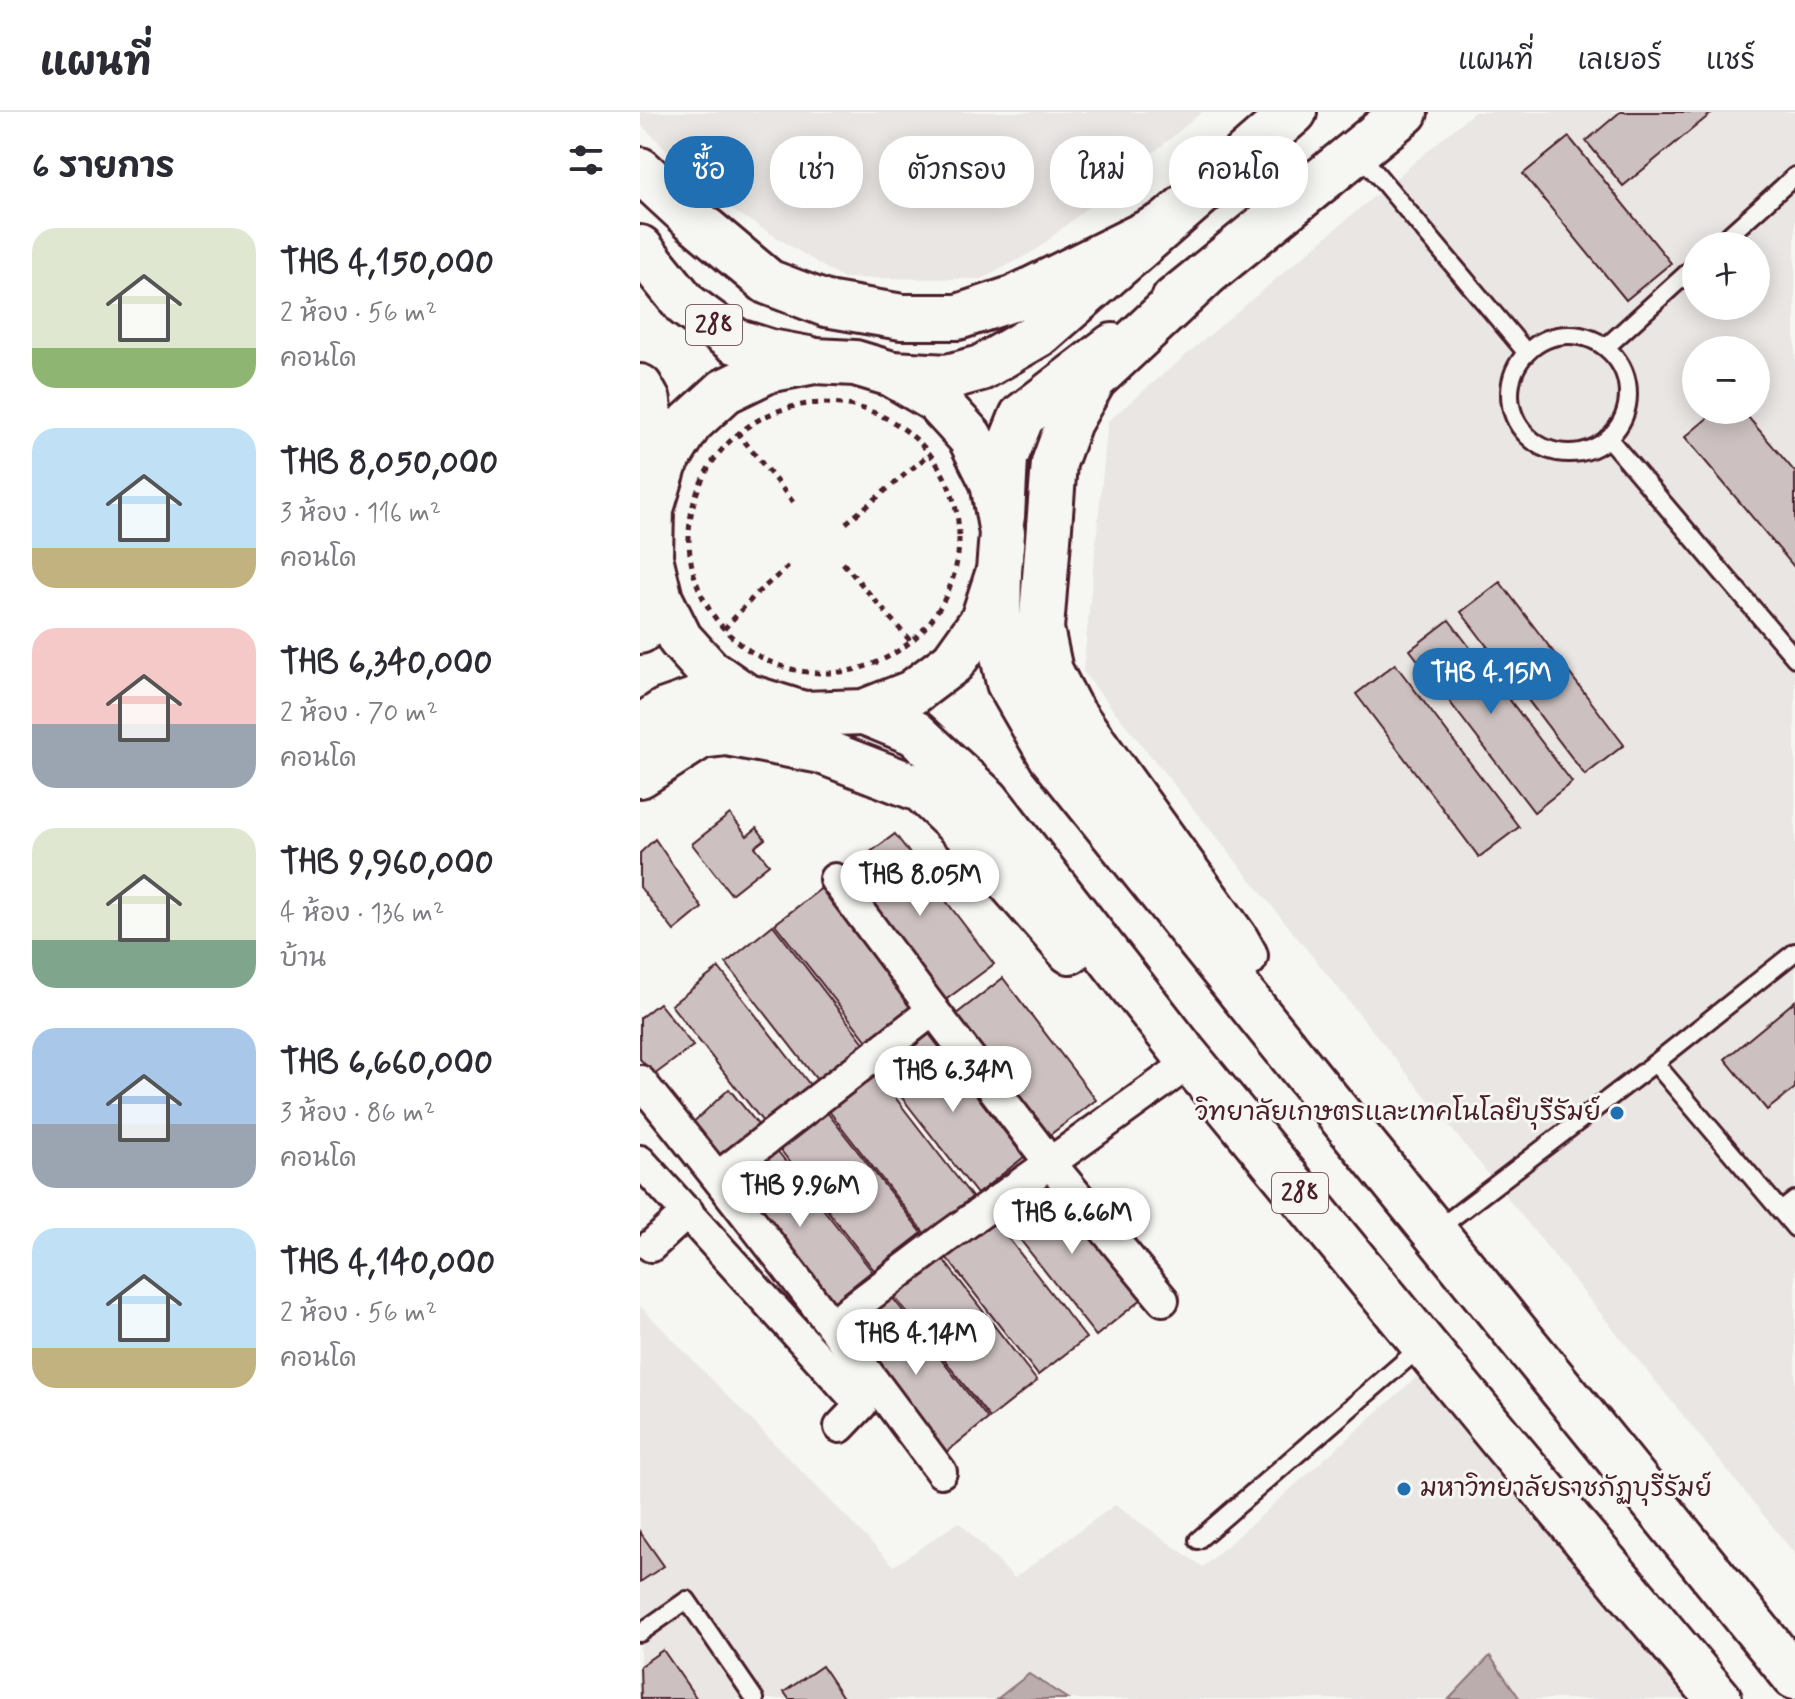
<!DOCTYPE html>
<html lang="th">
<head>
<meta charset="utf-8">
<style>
  body { margin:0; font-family:Mynerve,"Playpen Sans Thai",sans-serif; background:#f2f2f3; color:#2b2b33; height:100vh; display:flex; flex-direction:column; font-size:30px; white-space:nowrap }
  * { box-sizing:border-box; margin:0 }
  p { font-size:26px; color:#7c7c81 }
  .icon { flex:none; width:44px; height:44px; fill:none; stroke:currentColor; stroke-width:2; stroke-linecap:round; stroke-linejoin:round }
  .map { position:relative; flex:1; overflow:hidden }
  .drawer { display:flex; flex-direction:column; background:#fff; width:640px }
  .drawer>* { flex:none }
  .banner { position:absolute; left:24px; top:24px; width:760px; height:72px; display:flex; gap:16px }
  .fabs { position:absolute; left:1042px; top:120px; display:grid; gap:16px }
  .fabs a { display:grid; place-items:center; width:88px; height:88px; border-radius:50%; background:#fff; box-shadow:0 4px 20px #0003; font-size:40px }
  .price { position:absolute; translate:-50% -68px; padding:0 18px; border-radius:28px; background:#fff; color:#222; font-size:26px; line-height:52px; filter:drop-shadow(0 2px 4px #0008) }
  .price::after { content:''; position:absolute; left:50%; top:48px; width:24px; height:18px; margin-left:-12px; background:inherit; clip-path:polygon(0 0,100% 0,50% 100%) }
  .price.current { background:#1f6fb2; color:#fff }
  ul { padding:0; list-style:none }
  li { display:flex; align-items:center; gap:24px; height:200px; padding:0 32px }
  li span { display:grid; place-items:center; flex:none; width:224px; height:160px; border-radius:24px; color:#555 }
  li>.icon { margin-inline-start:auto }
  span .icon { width:96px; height:96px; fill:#fffc; stroke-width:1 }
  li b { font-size:34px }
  h2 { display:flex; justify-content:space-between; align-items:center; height:96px; padding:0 32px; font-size:34px }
  .tag { padding:0 28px; border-radius:32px; background:#fff; box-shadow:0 4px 20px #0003; font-size:28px; line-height:72px }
  .tag.current { background:#1f6fb2; color:#fff }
  header { display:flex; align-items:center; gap:48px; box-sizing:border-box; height:112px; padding:0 40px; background:#fff; border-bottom:2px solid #e1e1e2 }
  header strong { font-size:38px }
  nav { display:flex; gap:44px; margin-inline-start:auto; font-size:28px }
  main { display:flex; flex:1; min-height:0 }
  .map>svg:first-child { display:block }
</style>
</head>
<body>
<header>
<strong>แผนที่</strong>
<nav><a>แผนที่</a><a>เลเยอร์</a><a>แชร์</a></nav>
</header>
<main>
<section class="drawer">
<h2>6 รายการ<svg class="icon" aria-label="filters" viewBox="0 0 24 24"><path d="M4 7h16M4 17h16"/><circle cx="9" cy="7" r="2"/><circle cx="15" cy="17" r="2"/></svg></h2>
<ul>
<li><span style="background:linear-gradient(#dfe7d0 75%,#8fb573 0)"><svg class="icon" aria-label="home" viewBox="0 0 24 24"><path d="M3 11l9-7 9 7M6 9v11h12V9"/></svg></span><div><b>THB 4,150,000</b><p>2 ห้อง · 56 m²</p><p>คอนโด</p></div></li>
<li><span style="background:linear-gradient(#bfe0f5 75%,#c2b280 0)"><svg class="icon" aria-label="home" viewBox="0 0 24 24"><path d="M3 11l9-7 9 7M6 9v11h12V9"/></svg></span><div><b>THB 8,050,000</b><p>3 ห้อง · 116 m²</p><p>คอนโด</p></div></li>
<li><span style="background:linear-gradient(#f6c9c9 60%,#9aa5b1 0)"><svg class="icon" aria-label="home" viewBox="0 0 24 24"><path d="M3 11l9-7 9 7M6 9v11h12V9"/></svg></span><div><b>THB 6,340,000</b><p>2 ห้อง · 70 m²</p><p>คอนโด</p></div></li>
<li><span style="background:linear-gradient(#dfe7d0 70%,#7fa58c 0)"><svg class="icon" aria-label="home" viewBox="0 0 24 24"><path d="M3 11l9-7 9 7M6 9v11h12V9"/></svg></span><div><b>THB 9,960,000</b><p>4 ห้อง · 136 m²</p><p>บ้าน</p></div></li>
<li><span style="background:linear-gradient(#a9c7e8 60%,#9aa5b1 0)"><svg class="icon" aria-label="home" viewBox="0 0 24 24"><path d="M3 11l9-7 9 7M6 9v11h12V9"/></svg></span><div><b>THB 6,660,000</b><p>3 ห้อง · 86 m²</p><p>คอนโด</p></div></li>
<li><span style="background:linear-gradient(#bfe0f5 75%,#c2b280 0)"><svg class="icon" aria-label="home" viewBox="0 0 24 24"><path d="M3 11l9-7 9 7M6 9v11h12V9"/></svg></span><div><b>THB 4,140,000</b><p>2 ห้อง · 56 m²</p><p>คอนโด</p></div></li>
</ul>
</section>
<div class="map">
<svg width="1155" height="1587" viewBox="0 0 1155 1587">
  <rect width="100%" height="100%" fill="#f6f6f2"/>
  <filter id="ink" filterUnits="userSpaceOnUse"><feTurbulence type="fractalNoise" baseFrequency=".0125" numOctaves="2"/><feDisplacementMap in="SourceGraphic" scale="16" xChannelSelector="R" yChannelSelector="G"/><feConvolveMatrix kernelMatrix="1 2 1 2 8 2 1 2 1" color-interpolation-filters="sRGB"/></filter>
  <g filter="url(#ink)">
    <g fill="#e9e6e3" fill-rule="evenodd">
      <polygon points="0,0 562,0 396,138 342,167 202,166 88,95 0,12"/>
      <path d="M834,0h321v1442l-712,-882 25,-251zM1056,134h60v60h-60zM1056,238h60v60h-60z"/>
      <polygon points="0,1194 254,1454 319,1410 374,1466 475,1393 563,1455 779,1263 1054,1587 0,1587"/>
    </g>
    <g fill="#bbadae" stroke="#8e747a" stroke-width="2">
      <polygon points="850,1544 880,1587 809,1587"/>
      <polygon points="389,1562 428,1587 357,1587"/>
    </g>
    <g fill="#ccc1c0" stroke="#4a1f2b" stroke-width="2">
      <polygon points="980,0 1073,0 983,74 946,29"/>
      <polygon points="929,25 1031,151 986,188 883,62"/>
      <polygon points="1077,298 1102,298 1155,360 1155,456 1045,325"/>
      <polygon points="860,470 984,633 945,663 821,500"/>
      <polygon points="809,508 932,670 894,700 770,538"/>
      <polygon points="755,552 879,715 839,745 716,582"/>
      <polygon points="90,702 107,724 117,716 125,727 115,735 129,752 91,782 52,732"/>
      <polygon points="255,722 354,852 304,889 206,758"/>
      <polygon points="15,727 62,796 34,819 0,775 0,741"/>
      <polygon points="183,775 278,897 231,934 135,812"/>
      <polygon points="133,813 228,936 181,973 86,851"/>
      <polygon points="79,856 174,978 127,1015 31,893"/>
      <polygon points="363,866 456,988 407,1025 315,903"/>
      <polygon points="1155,889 1155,976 1127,998 1085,947"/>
      <polygon points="19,891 53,934 14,963 0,947 0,906"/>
      <polygon points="289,922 384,1045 337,1082 242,960"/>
      <polygon points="237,962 332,1085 285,1122 189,999"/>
      <polygon points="89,977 120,1015 75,1050 48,1015"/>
      <polygon points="186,999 282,1121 234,1158 139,1036"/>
      <polygon points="136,1037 232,1159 184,1197 89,1074"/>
      <polygon points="408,1064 503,1186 456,1224 360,1102"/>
      <polygon points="351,1104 446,1226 398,1263 303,1141"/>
      <polygon points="302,1146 397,1269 350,1306 254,1184"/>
      <polygon points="252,1185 348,1307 300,1345 204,1222"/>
      <polygon points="0,1420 24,1454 0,1470"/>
      <polygon points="23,1538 57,1587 1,1587 0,1554"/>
      <polygon points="182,1554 204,1587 149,1587 144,1580"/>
    </g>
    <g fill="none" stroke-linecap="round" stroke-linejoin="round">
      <defs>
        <g id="service">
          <polyline points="719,41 886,240"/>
          <polyline points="1077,134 1155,64"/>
          <circle cx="929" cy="282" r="59"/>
          <polyline points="966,235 1056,153"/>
          <polyline points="968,326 1155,546"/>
          <polyline points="1015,951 1155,1116"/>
          <polyline points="1141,1099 1155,1088"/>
          <polyline points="795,1119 1015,951 1155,840"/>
          <polyline points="558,1428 783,1233"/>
          <polyline points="0,1521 47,1488 115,1587"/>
        </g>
        <g id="minor">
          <polyline points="195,767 293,898"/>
          <path d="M0,969c104,128 203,258 301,391"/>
          <polyline points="0,1049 221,1293 200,1315"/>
          <polyline points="78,1065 293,898 411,1052 523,1188"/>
          <polyline points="11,1134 48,1100"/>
          <polyline points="192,1212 307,1125 552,949"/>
        </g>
        <g id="secondary">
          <polyline points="534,188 765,0"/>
          <polyline points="252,262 308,265 341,256 401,221 654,0"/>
          <polyline points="362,405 365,346 382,304 473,234"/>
          <polyline points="0,519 5,506 10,446"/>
          <polyline points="0,616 25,599 65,585 105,584"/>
        </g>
        <g id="primary">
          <polyline points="0,58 53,107 128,170 186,192 262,205 318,205 375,186 525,112"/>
          <polyline points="0,136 46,193 95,229 130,240 168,247"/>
          <polyline points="563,165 454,267 429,310 414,351 401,517 410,559 429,596 596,828 605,844"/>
          <polyline points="0,275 8,289 13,334 11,397 10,445 20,487 40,527 69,559 105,584 163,602 224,600 272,581 313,550 343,508 359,459 362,421 353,371 330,325 296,288 252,262 215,251 175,249 128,258 85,279 50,311 25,351 11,397"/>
          <polyline points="359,459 358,520 369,571 411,644 677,975 1155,1565"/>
          <polyline points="224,600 275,621 347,688 544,941 867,1334 1079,1587"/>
          <polyline points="0,663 61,624 86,621 181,639 282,678 328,722 430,839"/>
        </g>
      </defs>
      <use href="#service" stroke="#4a1f2b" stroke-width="22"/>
      <use href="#minor" stroke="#4a1f2b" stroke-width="36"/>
      <use href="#secondary" stroke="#4a1f2b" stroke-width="50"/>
      <use href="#primary" stroke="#4a1f2b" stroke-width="50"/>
      <g stroke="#4a1f2b" stroke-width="5" stroke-dasharray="6 6" stroke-linecap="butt">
        <circle cx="184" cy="426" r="135"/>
        <polyline points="97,320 153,390"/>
        <polyline points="206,411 291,341"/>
        <polyline points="203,451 272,531"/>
        <polyline points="84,517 117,481 149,454"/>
      </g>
      <use href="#service" stroke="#f6f6f2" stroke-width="16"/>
      <use href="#minor" stroke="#f6f6f2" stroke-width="30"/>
      <use href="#secondary" stroke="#f6f6f2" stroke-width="44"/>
      <use href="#primary" stroke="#f6f6f2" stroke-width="44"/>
    </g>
  </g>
  <g fill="#1f6fb2" stroke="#f6f6f2" stroke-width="3">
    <circle cx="977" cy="1001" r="8"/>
    <circle cx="764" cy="1377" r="8"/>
  </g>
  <g text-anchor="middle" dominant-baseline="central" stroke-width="6" stroke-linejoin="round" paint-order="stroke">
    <g fill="#f6f6f2" stroke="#7e6067" stroke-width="2">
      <rect x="46" y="193" width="56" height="40" rx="6"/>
      <rect x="632" y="1061" width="56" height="40" rx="6"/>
    </g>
    <g font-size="24" font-weight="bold" fill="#4a1f2b">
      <text x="74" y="213">288</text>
      <text x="660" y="1081">288</text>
    </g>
    <g font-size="26" fill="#4a1f2b" stroke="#f6f6f2" text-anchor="end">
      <text x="961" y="1001">วิทยาลัยเกษตรและเทคโนโลยีบุรีรัมย์</text>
      <text x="780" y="1377" text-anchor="start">มหาวิทยาลัยราชภัฏบุรีรัมย์</text>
    </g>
  </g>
</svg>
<div class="fabs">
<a>+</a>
<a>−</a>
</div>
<b class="price current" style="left:851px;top:604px">THB 4.15M</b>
<b class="price" style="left:280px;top:806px">THB 8.05M</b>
<b class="price" style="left:313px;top:1002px">THB 6.34M</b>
<b class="price" style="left:160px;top:1117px">THB 9.96M</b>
<b class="price" style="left:432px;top:1144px">THB 6.66M</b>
<b class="price" style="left:276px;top:1265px">THB 4.14M</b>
<div class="banner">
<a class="tag current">ซื้อ</a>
<a class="tag">เช่า</a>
<a class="tag">ตัวกรอง</a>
<a class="tag">ใหม่</a>
<a class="tag">คอนโด</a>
</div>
</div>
</main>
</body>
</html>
